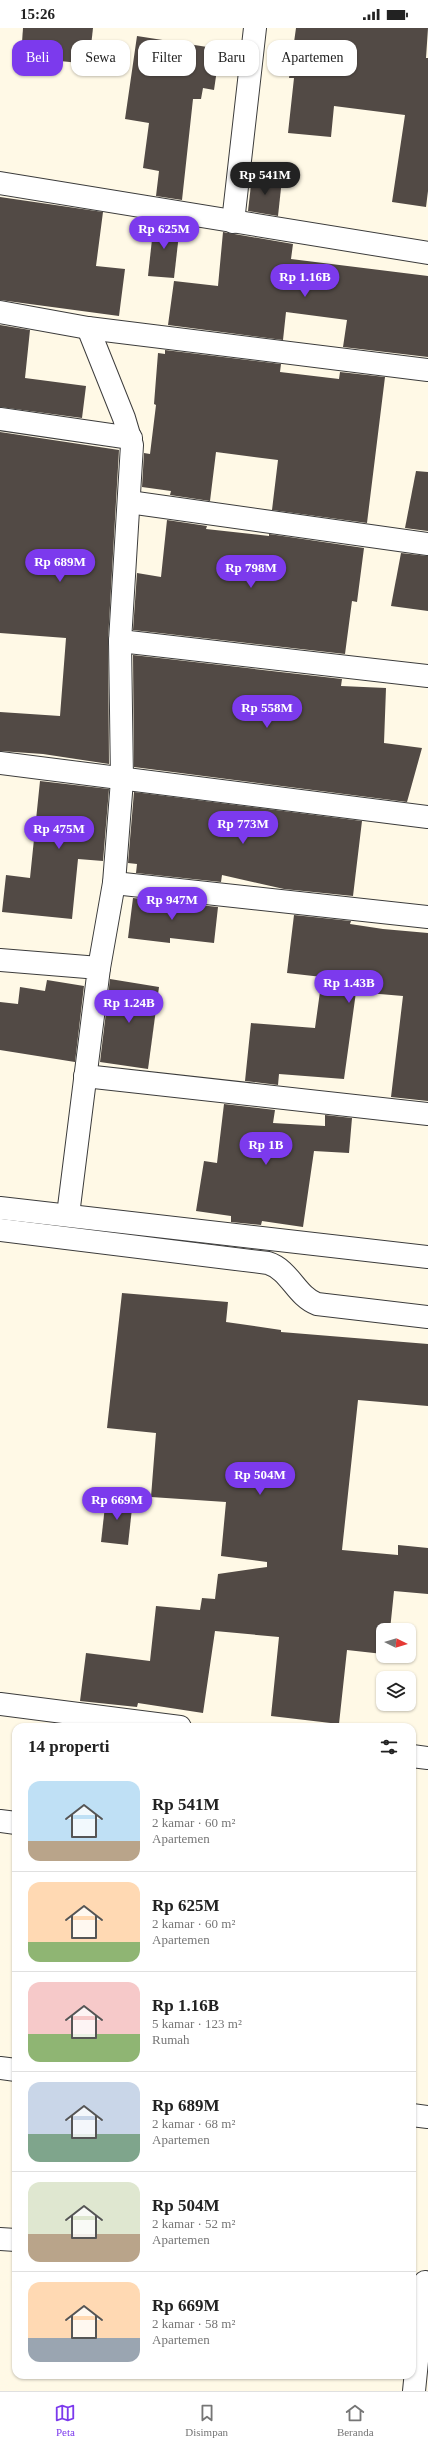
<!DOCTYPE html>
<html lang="id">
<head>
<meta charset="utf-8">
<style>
  body { margin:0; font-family:"Times New Roman",serif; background:#f6f6f6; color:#222; height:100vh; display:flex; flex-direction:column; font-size:15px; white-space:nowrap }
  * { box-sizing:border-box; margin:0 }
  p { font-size:13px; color:#767676 }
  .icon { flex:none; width:22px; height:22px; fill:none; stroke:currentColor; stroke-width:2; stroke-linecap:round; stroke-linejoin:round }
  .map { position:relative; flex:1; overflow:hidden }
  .drawer { position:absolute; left:12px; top:1695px; width:404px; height:656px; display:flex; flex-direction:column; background:#fff; border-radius:12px; box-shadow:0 1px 3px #0004 }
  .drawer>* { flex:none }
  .hud { position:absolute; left:12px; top:12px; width:404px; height:36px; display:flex; gap:8px }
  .needle { width:26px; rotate:95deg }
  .buttons { position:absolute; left:376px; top:1595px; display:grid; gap:8px }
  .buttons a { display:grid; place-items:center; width:40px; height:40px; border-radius:8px; background:#fff; box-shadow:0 1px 3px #0004; font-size:20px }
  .price { position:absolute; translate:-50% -34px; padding:0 9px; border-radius:14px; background:#7c3aed; color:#fff; font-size:13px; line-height:26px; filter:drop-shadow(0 1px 2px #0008) }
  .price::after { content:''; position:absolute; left:50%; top:24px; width:12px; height:9px; margin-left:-6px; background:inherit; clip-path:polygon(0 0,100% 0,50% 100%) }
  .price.selected { background:#222; color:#fff }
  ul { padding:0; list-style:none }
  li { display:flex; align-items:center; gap:12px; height:100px; padding:0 16px }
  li+li { border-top:1px solid #e0e0e0 }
  li span { display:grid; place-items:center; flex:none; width:112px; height:80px; border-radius:12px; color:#555 }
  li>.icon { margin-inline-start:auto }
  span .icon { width:48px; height:48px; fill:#fffc; stroke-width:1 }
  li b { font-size:17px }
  h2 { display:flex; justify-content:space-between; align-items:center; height:48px; padding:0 16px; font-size:17px }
  .tag { padding:0 14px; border-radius:12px; background:#fff; box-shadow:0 1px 3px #0004; font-size:14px; line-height:36px }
  .tag.selected { background:#7c3aed; color:#fff }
  .status { display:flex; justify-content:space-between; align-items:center; height:28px; padding:0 20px; background:#fff; direction:ltr }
  .status svg { height:11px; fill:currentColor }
  .menu { display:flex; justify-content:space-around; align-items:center; height:56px; border-top:1px solid #e0e0e0; background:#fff; font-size:11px; color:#767676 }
  .menu a { display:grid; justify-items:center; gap:2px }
  .menu .selected { color:#7c3aed }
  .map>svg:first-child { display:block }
</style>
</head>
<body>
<div class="status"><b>15:26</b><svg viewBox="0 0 49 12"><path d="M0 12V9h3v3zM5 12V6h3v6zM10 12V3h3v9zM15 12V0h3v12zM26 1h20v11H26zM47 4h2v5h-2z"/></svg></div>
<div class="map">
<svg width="428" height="2363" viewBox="0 0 428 2363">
  <rect width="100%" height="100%" fill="#fff9e6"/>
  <g fill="#524a45">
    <polygon points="23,0 93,0 89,36 21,29"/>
    <polygon points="296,0 428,0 426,30 428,30 428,163 426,179 392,174 405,87 334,78 331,109 288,105 294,50 289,50"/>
    <polygon points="137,8 220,21 214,62 203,60 201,71 193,71 182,172 156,168 159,143 143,140 149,95 125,91"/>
    <polygon points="252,148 282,151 278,188 248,183"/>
    <polygon points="0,169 103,184 96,238 125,241 119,288 0,272"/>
    <polygon points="154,193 180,197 174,250 148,248"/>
    <polygon points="223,204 293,216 291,231 428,248 428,329 343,319 347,292 286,284 283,312 168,297 174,253 218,258"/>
    <polygon points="0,297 30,302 25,350 86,358 82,390 0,379"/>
    <polygon points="165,322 281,336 280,344 339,351 340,344 385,349 367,495 272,482 278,432 216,424 210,473 170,467 171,463 142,459 144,425 150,426 156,377 154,376 158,325 165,326"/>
    <polygon points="0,404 119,422 108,612 109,736 43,726 0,723 0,684 60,688 66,610 0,605"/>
    <polygon points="416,443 428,444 428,503 405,500"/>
    <polygon points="167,492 207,498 206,501 269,508 269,506 364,520 357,574 352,573 345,626 133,602 137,545 161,549"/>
    <polygon points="401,525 428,528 428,583 391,578"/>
    <polygon points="133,627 342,651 341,658 386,660 384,715 422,720 407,774 134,739"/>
    <polygon points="40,753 109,761 103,833 78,831 72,891 2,884 6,847 30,850"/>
    <polygon points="134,764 362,793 353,868 284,861 222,847 221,854 136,845 137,836 128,835"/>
    <polygon points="133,870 218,879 214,915 170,910 170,915 128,910"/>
    <polygon points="294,887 351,893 350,896 383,901 428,905 428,1073 391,1069 403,968 356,964 344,1051 279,1046 278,1057 245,1053 251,995 315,1000 322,949 287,945"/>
    <polygon points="110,951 159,959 148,1041 100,1034"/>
    <polygon points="47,952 84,958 75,1034 0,1022 0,974 18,976 20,959 45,963"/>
    <polygon points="224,1076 275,1082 273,1095 325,1098 325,1087 352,1090 349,1125 314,1123 303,1199 262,1193 261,1197 231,1194 231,1188 196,1183 204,1133 217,1135"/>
    <polygon points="122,1265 228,1274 226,1294 281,1302 281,1304 428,1316 428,1378 358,1372 342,1522 398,1527 398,1517 428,1520 428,1566 394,1563 390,1602 383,1602 383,1626 347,1622 339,1696 271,1688 279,1609 215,1603 203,1685 138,1675 137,1679 80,1673 86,1625 150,1633 156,1578 200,1582 202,1570 215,1571 218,1546 267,1539 267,1534 221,1528 226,1474 151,1469 156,1405 107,1400"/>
    <polygon points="106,1469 133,1471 128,1517 101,1514"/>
  </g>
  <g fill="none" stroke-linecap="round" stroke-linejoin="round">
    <defs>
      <g id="minor">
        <polyline points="0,155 428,225"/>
        <polyline points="233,194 255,0"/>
        <polyline points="0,284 88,300 428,342"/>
        <polyline points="88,300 124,390 132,417 120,613 122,752 114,855 99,940"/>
        <polyline points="0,391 131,410"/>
        <polyline points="129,474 428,516"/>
        <polyline points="120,613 428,648"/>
        <polyline points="0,735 428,789"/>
        <polyline points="114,855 428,889"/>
        <polyline points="0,932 99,940 68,1187"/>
        <polyline points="85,1048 428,1086"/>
        <polyline points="0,1180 428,1229"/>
        <path d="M0,1202l268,33c22,7 28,33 49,41l111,13"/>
        <polyline points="0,1676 180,1699"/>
        <polyline points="412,1728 428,1730"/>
        <polyline points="0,1793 16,1795"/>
        <polyline points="0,2040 16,2042"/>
        <polyline points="412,2087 428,2089"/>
        <polyline points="0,2211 16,2212"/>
        <polyline points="414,2363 425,2254"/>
      </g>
    </defs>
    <use href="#minor" stroke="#3c3c3c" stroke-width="24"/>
    <use href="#minor" stroke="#fff" stroke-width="22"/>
  </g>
</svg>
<div class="buttons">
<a><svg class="needle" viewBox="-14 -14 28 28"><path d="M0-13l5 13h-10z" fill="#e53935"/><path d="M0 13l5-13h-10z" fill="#767676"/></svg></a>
<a><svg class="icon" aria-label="layers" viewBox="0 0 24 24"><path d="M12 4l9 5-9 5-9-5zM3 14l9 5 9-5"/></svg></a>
</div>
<b class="price selected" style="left:265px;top:168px">Rp 541M</b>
<b class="price" style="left:164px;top:222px">Rp 625M</b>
<b class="price" style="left:305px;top:270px">Rp 1.16B</b>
<b class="price" style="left:60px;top:555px">Rp 689M</b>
<b class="price" style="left:251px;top:561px">Rp 798M</b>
<b class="price" style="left:267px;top:701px">Rp 558M</b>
<b class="price" style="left:243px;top:817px">Rp 773M</b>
<b class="price" style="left:59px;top:822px">Rp 475M</b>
<b class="price" style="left:172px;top:893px">Rp 947M</b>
<b class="price" style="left:349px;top:976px">Rp 1.43B</b>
<b class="price" style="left:129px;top:996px">Rp 1.24B</b>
<b class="price" style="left:266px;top:1138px">Rp 1B</b>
<b class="price" style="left:260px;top:1468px">Rp 504M</b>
<b class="price" style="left:117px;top:1493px">Rp 669M</b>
<div class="hud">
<a class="tag selected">Beli</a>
<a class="tag">Sewa</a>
<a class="tag">Filter</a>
<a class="tag">Baru</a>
<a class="tag">Apartemen</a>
</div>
<section class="drawer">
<h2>14 properti<svg class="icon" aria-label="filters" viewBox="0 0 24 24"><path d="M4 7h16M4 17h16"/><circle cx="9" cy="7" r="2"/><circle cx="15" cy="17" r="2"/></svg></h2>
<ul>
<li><span style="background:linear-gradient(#bfe0f5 75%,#b9a48a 0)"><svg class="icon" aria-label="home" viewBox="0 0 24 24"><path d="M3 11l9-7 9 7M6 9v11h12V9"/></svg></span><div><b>Rp 541M</b><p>2 kamar · 60 m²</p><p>Apartemen</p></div></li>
<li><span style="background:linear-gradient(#ffd9b3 75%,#8fb573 0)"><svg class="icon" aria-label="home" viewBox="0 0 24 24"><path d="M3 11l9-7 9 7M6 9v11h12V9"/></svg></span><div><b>Rp 625M</b><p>2 kamar · 60 m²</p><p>Apartemen</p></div></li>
<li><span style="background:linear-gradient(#f6c9c9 65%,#8fb573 0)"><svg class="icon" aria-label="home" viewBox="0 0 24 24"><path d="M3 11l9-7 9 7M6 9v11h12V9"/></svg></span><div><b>Rp 1.16B</b><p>5 kamar · 123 m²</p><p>Rumah</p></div></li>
<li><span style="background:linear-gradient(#c9d6e8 65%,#7fa58c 0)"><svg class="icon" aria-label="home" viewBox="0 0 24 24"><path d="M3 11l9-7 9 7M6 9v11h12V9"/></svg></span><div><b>Rp 689M</b><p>2 kamar · 68 m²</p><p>Apartemen</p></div></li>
<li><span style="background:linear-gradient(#dfe7d0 65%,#b9a48a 0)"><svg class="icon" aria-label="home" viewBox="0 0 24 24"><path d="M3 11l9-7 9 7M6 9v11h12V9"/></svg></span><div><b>Rp 504M</b><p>2 kamar · 52 m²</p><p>Apartemen</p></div></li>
<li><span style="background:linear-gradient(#ffd9b3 70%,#9aa5b1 0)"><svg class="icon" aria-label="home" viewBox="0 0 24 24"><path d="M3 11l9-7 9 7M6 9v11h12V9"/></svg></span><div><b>Rp 669M</b><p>2 kamar · 58 m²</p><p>Apartemen</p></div></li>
</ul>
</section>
</div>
<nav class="menu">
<a class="selected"><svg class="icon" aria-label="map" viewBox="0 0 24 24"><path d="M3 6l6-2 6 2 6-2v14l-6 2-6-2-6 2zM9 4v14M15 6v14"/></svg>Peta</a>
<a><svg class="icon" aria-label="saved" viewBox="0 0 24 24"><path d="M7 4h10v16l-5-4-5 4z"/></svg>Disimpan</a>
<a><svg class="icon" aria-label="home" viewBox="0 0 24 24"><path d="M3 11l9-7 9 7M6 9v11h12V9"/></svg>Beranda</a>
</nav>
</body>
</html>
